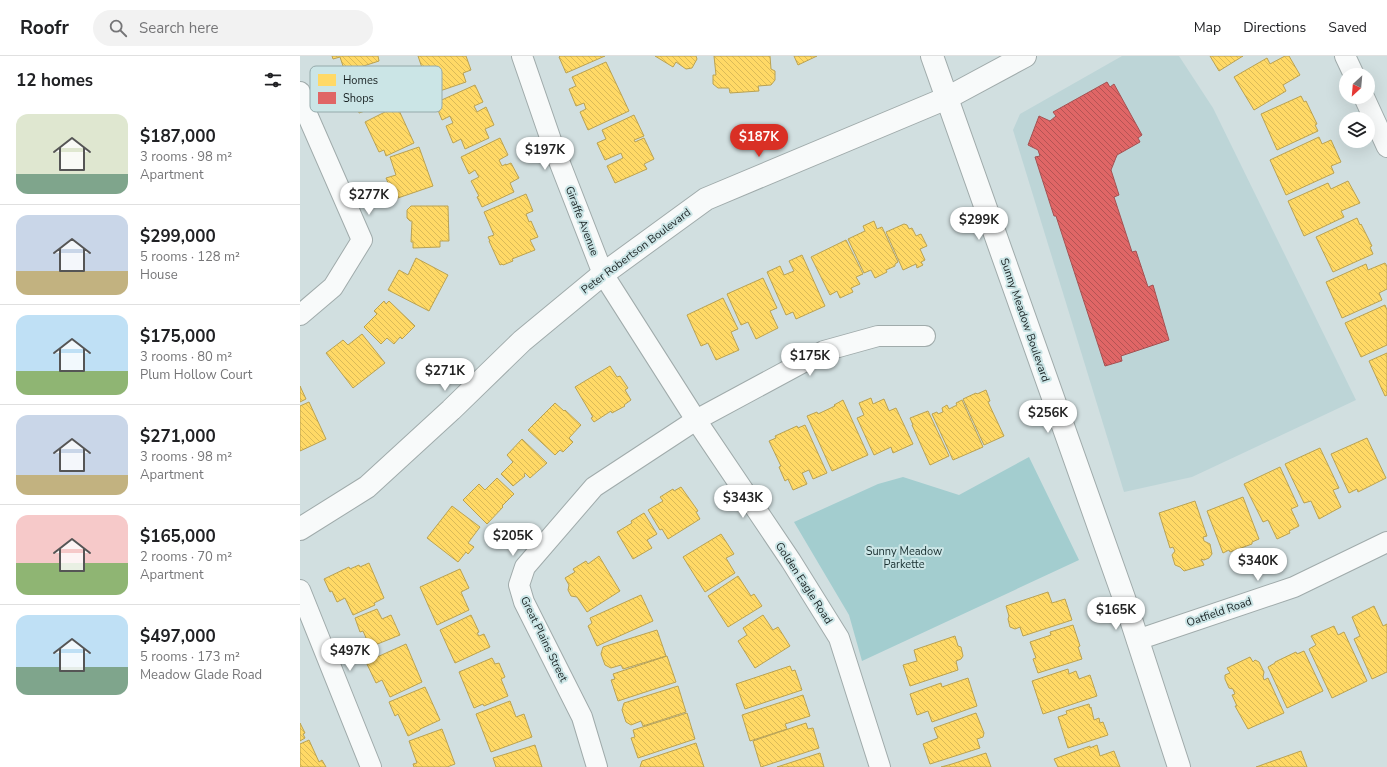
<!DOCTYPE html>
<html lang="en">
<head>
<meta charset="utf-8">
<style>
  body { margin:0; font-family:"Nunito Sans",sans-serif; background:#f2f2f2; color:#202124; height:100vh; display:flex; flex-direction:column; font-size:15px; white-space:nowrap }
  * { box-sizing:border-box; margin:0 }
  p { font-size:13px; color:#757577 }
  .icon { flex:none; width:22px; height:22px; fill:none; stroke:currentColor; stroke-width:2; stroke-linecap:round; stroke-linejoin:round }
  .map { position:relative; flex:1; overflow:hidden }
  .drawer { display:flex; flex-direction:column; background:#fff; width:300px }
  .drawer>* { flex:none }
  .needle { width:26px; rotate:206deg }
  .fabs { position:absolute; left:1039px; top:12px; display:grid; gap:8px }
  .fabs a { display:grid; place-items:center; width:36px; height:36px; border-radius:50%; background:#fff; box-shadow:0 4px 16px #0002; font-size:20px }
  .price { position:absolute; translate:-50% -34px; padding:0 9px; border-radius:14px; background:#fff; color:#222; font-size:13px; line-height:26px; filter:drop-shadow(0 1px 2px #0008) }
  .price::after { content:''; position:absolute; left:50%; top:24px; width:12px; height:9px; margin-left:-6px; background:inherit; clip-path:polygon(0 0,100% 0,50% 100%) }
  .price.active { background:#d93025; color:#fff }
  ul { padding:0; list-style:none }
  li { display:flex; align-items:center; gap:12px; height:100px; padding:0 16px }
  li+li { border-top:1px solid #e0e0e0 }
  li span { display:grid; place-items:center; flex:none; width:112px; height:80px; border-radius:12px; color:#555 }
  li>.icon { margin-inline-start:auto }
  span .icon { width:48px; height:48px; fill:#fffc; stroke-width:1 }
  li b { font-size:17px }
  h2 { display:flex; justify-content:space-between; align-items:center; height:48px; padding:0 16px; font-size:17px }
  header { display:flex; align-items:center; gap:24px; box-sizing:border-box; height:56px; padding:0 20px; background:#fff; border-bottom:1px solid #e0e0e0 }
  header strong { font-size:19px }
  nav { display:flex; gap:22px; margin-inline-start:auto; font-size:14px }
  .search { width:280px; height:36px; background:#f2f2f2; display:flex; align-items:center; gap:10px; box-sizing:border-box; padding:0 14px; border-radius:22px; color:#757577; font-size:15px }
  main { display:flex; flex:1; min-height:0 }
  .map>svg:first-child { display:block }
</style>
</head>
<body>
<header>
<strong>Roofr</strong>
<div class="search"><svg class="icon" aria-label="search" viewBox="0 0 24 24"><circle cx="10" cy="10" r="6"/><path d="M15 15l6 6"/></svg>Search here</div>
<nav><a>Map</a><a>Directions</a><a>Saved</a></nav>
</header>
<main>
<section class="drawer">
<h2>12 homes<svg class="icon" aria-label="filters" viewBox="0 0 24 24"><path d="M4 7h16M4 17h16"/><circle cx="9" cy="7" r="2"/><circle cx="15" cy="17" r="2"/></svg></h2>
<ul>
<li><span style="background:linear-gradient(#dfe7d0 75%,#7fa58c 0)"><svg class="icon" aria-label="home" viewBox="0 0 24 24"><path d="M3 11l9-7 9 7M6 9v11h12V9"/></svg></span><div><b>$187,000</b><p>3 rooms · 98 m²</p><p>Apartment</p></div></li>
<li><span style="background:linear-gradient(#c9d6e8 70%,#c2b280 0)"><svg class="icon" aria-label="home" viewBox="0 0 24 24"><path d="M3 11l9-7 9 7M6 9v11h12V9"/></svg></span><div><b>$299,000</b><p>5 rooms · 128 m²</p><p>House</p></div></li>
<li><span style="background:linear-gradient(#bfe0f5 70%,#8fb573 0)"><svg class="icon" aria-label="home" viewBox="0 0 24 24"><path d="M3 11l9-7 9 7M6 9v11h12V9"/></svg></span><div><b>$175,000</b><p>3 rooms · 80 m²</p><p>Plum Hollow Court</p></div></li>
<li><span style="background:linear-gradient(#c9d6e8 75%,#c2b280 0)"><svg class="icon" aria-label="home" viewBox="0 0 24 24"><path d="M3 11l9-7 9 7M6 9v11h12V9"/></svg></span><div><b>$271,000</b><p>3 rooms · 98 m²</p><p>Apartment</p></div></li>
<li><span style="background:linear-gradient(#f6c9c9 60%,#8fb573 0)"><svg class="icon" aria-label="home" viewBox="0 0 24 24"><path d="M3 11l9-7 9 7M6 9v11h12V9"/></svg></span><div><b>$165,000</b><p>2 rooms · 70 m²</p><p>Apartment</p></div></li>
<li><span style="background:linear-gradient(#bfe0f5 65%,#7fa58c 0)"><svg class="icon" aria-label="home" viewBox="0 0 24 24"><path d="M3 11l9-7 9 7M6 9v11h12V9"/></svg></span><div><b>$497,000</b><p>5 rooms · 173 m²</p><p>Meadow Glade Road</p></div></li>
</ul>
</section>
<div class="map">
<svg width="1087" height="711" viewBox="0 0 1087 711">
  <defs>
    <pattern id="homes-back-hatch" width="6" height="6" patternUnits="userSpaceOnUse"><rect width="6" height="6" fill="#ffd966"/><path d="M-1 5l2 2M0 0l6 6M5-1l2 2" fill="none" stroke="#daba58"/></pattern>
    <pattern id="shops-back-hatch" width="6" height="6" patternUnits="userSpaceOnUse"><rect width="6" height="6" fill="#e06666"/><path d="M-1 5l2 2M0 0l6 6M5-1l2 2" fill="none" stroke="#b55454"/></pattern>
  </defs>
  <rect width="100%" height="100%" fill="#d1dfe0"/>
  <polygon fill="#bdd5d7" points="822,0 879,0 913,52 1056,344 892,421 824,436 713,74 720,58"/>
  <polygon fill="#a3cdcf" points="729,401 779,504 562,605 549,559 494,466 578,428 603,421 659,439"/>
  <g fill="url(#homes-back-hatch)" stroke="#baa252">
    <polygon points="32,0 78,0 79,5 45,16 40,1 33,3"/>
    <polygon points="118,0 166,0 171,14 163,17 166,26 131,38"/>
    <polygon points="260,0 305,0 266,17 259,1"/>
    <polygon points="355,0 396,0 397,3 392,12 386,13 376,6 373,11"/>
    <polygon points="414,0 470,0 471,13 475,15 475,24 471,29 458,30 459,35 430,37 429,32 418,32 413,28 413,19 416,19"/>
    <polygon points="494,0 517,0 498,9"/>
    <polygon points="910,0 943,0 919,15"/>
    <polygon points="985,0 989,0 1000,19 983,29 986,35 954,54 934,21 967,2 970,8"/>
    <polygon points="306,6 329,55 288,74 280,56 286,53 284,47 276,50 269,33 276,30 272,21"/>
    <polygon points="71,14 74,23 85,19 87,24 92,25 94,32 92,36 89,37 92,46 59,57 58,53 54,54 49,40 54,39 48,21"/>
    <polygon points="175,29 183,46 174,50 177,56 186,51 194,69 185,73 189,82 165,93 161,83 153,87 146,70 153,67 150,60 142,64 135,47"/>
    <polygon points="1001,40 1004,46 1006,45 1017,68 1015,69 1018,75 977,94 961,58"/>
    <polygon points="97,50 114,87 86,100 84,94 79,96 65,66"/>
    <polygon points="334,59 344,80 334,84 335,86 344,82 354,103 344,108 347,113 315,127 307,110 323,102 321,97 305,104 297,87 306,83 302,74"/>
    <polygon points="1019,81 1022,88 1031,84 1041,106 1031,110 1034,117 986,139 970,104"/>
    <polygon points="200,82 208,99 199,104 202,110 206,108 206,109 211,107 219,122 210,127 214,136 182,151 177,141 179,140 171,125 179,121 175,114 169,118 161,101"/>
    <polygon points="119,91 133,130 92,144 88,135 91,134 86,122 96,119 90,101"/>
    <polygon points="1048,125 1060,147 1041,155 1044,161 1004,180 988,145 1028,127 1031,133"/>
    <polygon points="226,138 233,155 226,158 229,166 231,165 238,181 230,184 235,194 212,203 213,205 203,209 202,208 200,209 189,185 190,185 188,181 194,179 184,156"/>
    <polygon points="111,150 148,150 149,185 140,185 140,191 113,192 113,186 111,186 112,165 110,165 107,162 107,154"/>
    <polygon points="1057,162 1060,169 1061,168 1072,190 1070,191 1073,198 1033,216 1016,181"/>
    <polygon points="574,165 577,173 582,171 598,206 595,208 595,210 586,214 587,216 575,222 571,214 564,217 548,183 565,175 563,170"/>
    <polygon points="604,168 607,169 609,173 612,172 616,180 621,178 627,190 620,193 625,204 621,206 623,209 617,212 616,208 603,214 586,176"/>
    <polygon points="546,184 563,218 556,221 560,228 551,232 553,236 540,242 537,235 530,239 511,201"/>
    <polygon points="502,199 525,250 496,263 493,256 486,259 467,216 480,210 484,219 494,215 489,205"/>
    <polygon points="116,202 148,219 129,255 88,234 99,214 108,219"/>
    <polygon points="1085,207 1087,210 1087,233 1079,237 1082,244 1042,262 1026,226 1066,208 1068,214"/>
    <polygon points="463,222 477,252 470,255 478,272 456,283 448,266 441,269 427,238"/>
    <polygon points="423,242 438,273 431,276 439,294 416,304 408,287 401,290 387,259"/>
    <polygon points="84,245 86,248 89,245 115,270 102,283 100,281 94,288 87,282 81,288 64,271 77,258 74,255"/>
    <polygon points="1085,249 1087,254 1087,289 1061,301 1045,267"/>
    <polygon points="62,278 85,307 53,332 26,297 43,284 48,289"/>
    <polygon points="1087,297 1087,339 1085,340 1069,305"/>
    <polygon points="310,310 317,321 320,320 328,332 325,334 331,344 324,349 325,350 312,357 311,355 294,366 291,362 293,361 275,331"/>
    <polygon points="0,330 6,343 0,346"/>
    <polygon points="686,334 690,345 688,346 704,380 684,389 663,343 676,337 677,338"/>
    <polygon points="571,342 573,348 584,343 589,355 596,352 613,388 593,397 591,391 574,399 557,362 564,359 559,347"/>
    <polygon points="543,344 568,399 532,415 507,360 517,356 518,358 535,350 534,349"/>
    <polygon points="662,344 683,391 653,404 632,358 637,356 638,358 643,356 642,352 647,349 649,353 657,349 656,347"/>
    <polygon points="9,346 26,383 0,395 0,350"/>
    <polygon points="255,347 264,355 265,354 281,369 269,382 273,386 263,396 260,394 255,399 228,374"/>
    <polygon points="628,355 649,400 630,409 612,369 613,369 610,362"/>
    <polygon points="505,369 527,417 513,423 509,414 502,417 507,428 493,434 488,423 485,425 479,411 481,410 469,385 476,382 475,380 497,370 498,372"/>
    <polygon points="1067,382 1086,422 1058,436 1057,433 1049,437 1031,398"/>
    <polygon points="222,383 247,407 230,422 225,417 224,419 225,420 213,430 201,418 213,406 207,399"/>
    <polygon points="1020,392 1039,432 1033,434 1041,451 1019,463 1011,445 1004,447 985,408"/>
    <polygon points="980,411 998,450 991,453 999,470 989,475 990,477 977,483 968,464 963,466 944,428"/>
    <polygon points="197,422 214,438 202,450 203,451 187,468 163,444 179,428 185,434"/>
    <polygon points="381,431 398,455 396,456 400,463 368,483 362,473 360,474 348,454 363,445 360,441 373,433 374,435"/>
    <polygon points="943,441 959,483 952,486 952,488 930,496 929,494 923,497 907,455"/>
    <polygon points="895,445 907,480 903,481 904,485 910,488 912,498 909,502 904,504 901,503 904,509 884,515 880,511 875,509 872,499 875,495 873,491 870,492 859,457"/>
    <polygon points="152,450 180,471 168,487 174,491 168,498 166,496 158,506 127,482"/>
    <polygon points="344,457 357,478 347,484 352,492 333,503 317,476 332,467 331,465"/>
    <polygon points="421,478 434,498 426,502 435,517 405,536 383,501"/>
    <polygon points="299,500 320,535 287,556 277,541 271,540 268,534 269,529 265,522 275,516 273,513 286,505 288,508"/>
    <polygon points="69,507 84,542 74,547 75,549 53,559 45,542 37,546 32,535 30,536 24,523 49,511 50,513 59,509 60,511"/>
    <polygon points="160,513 169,532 161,536 169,554 137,569 120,531"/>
    <polygon points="438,520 451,540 454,538 462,550 428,571 408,540"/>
    <polygon points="748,536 752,547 765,543 772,564 723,580 720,571 715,573 710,571 708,563 709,560 706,550"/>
    <polygon points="341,539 353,565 297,590 288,570 292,567 290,562"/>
    <polygon points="1074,550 1083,570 1087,568 1087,616 1072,623 1054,583 1060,580 1052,561"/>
    <polygon points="77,553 82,563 91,559 100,579 70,591 63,575 60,576 55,562"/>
    <polygon points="171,559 179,576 177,577 179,580 184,578 190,591 155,607 140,574"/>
    <polygon points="463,559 473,574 478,571 490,590 455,612 438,585 447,579 443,572"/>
    <polygon points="773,569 780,590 778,591 782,603 738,617 733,603 736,602 730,586 751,579 750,576"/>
    <polygon points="1034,570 1038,579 1044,576 1067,625 1032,642 1009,593 1016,589 1011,580"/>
    <polygon points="357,574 366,600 323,613 321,609 311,612 305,609 301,598 303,591"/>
    <polygon points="655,580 658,590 661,591 663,600 661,603 656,605 658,614 610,630 603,609 617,605 614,594"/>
    <polygon points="106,588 122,626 90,641 82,624 76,627 66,606"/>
    <polygon points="1004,595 1023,635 987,652 968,611 975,607 975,606 996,596 997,598"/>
    <polygon points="367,600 376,626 318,645 311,624 315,623 313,618"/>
    <polygon points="950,601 953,606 955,604 959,606 964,616 963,621 964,624 968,622 984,657 948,673 935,650 937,650 932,639 935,638 933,633 929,632 925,623 925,619 930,617 927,612"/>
    <polygon points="192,602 195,608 199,607 205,621 201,623 208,640 184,650 183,648 174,652 159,616"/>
    <polygon points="490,610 492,615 495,614 502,634 445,653 436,628"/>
    <polygon points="768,613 769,618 776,615 779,623 790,619 797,640 743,658 732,625"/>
    <polygon points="668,622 677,650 632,666 628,655 617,659 610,638 641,627 642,631"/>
    <polygon points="378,630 386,656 343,670 341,665 331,669 326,666 322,654 324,647"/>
    <polygon points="125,631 140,664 120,673 120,674 108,680 98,658 95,660 89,646"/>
    <polygon points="503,639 510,660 485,668 487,673 450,685 442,659"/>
    <polygon points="210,645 216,661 224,658 232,681 191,696 176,658"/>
    <polygon points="789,648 790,652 791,651 794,664 799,662 800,667 803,666 808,679 768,692 758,661 767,658 766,655"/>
    <polygon points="387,657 395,683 338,702 331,682 335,681 333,674"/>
    <polygon points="676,657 684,677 683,681 677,683 680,692 630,708 623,688 638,682 634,672"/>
    <polygon points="0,667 5,677 3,678 5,682 0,685"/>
    <polygon points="506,667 508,673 513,672 519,692 461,711 453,685"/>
    <polygon points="142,673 155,708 147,711 114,711 113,708 117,707 109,685"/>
    <polygon points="9,684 19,706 22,704 26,711 0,711 0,688"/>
    <polygon points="396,687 404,711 340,711 342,705"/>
    <polygon points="235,689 242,711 196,711 193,702"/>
    <polygon points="797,689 800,700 814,695 820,711 758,711 754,703 790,690 790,692"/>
    <polygon points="1001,695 1007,711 956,711"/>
    <polygon points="520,697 524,711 477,711"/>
    <polygon points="686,697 691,711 641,711 652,708"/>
  </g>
  <polygon fill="url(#shops-back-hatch)" stroke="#a45152" points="807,26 810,31 814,28 842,79 838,82 840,86 817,99 811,114 819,139 814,141 832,196 836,195 848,231 853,229 869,284 821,300 822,305 805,310 756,160 754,160 735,101 740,100 738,94 728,89 739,60 750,65 756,60 753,56"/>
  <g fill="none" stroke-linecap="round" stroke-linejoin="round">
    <defs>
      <g id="minor">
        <polyline points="222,0 252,87 303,218 396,364 491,505 539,582 580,711"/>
        <polyline points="1045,0 1054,19"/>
        <polyline points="0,36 6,56 62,184 33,231 0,259"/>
        <polyline points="1064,41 1087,91"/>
        <polyline points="0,534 71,711"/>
        <polyline points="837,584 994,531 1087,486"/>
        <polyline points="297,711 282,661 224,546 219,529 225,511 294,431 396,364 524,295 578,280 625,280"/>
      </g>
      <g id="tertiary">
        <polyline points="632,0 824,542 879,711"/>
        <polyline points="0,473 67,431 151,354 222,285 303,218 406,143 647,42 725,0"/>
      </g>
    </defs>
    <use href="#minor" stroke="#a0abab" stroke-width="22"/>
    <use href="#tertiary" stroke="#a0abab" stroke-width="24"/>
    <use href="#minor" stroke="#f8fafa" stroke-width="20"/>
    <use href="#tertiary" stroke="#f8fafa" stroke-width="22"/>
  </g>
  <g text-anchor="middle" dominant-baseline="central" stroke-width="4" stroke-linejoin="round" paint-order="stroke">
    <g font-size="11" fill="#182122" stroke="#cbe5e6">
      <text transform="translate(282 165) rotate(69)">Giraffe Avenue</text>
      <text transform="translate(336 195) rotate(-37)">Peter Robertson Boulevard</text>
      <text transform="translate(725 264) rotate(71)">Sunny Meadow Boulevard</text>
      <text transform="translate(504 527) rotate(57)">Golden Eagle Road</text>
      <text transform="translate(919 556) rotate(-19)">Oatfield Road</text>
      <text transform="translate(244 583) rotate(64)">Great Plains Street</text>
    </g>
    <g font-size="11" fill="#1a3031" stroke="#cbe5e6">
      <text x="604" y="495">Sunny Meadow<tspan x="604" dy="13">Parkette</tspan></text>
    </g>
  </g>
  <rect x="10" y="10" width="132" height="46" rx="6" fill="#cbe5e6" stroke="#95aaab" stroke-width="1"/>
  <rect x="18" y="18" width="18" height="12" fill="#ffd966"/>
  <rect x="18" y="36" width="18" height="12" fill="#e06666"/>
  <g font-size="11" fill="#182122">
    <text x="43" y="28">Homes</text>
    <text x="43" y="46">Shops</text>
  </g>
</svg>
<div class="fabs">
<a><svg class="needle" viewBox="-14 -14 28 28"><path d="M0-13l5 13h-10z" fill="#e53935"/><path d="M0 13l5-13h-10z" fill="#757577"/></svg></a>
<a><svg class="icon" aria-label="layers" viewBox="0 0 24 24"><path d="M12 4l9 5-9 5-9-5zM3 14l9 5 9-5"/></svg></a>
</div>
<b class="price active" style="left:459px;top:102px">$187K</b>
<b class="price" style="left:245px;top:115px">$197K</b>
<b class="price" style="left:69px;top:160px">$277K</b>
<b class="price" style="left:679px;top:185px">$299K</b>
<b class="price" style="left:510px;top:321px">$175K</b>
<b class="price" style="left:145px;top:336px">$271K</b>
<b class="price" style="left:748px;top:378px">$256K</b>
<b class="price" style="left:443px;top:463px">$343K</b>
<b class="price" style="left:213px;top:501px">$205K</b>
<b class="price" style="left:958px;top:526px">$340K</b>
<b class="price" style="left:816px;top:575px">$165K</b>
<b class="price" style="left:50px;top:616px">$497K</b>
</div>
</main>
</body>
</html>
